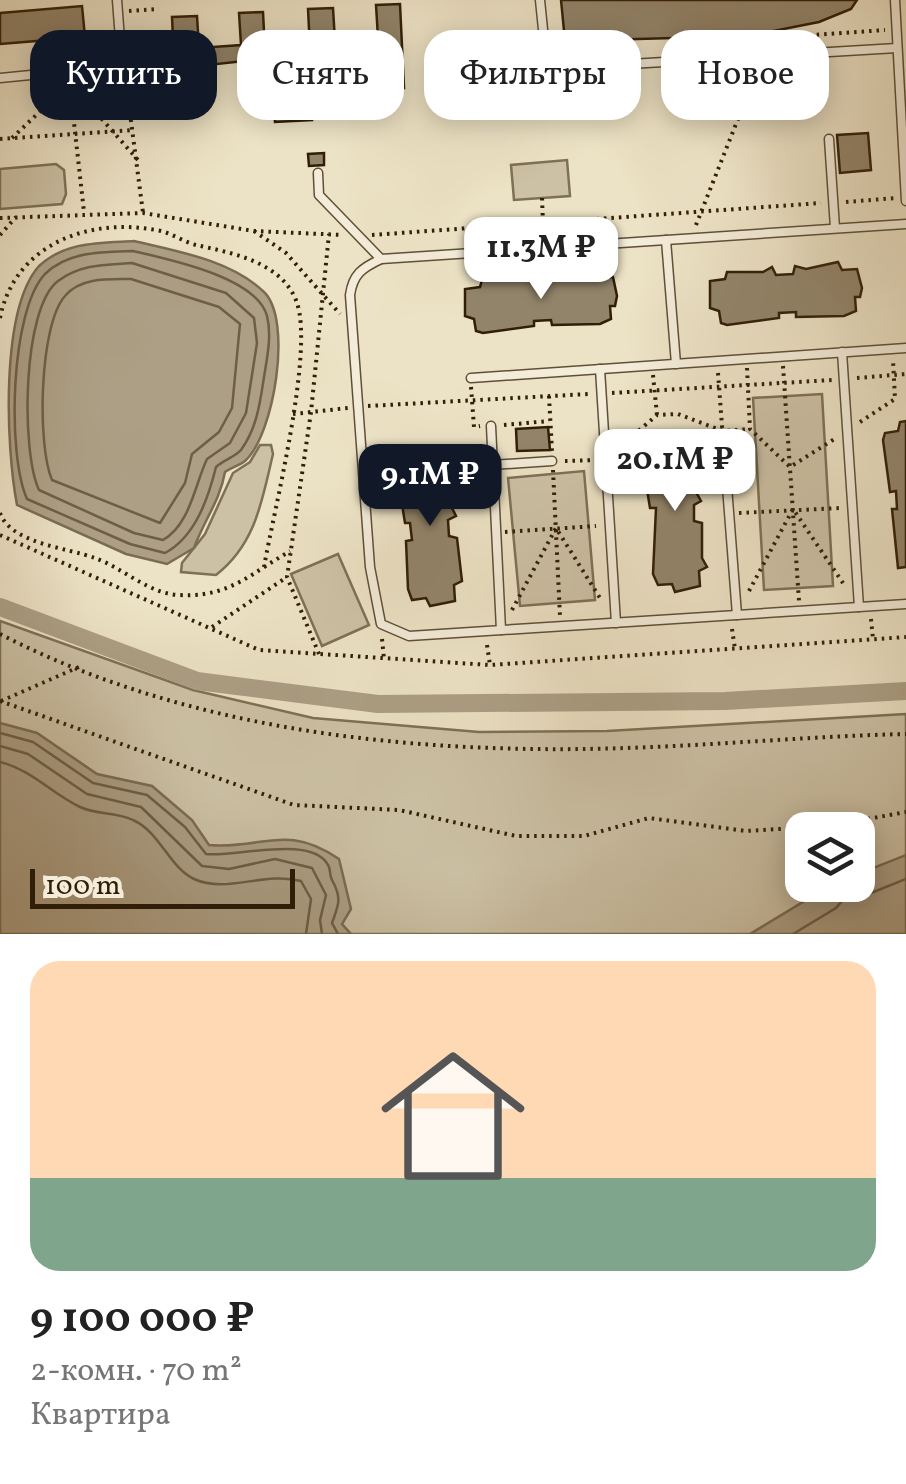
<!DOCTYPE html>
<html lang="ru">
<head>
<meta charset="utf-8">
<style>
  body { margin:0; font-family:Vollkorn,serif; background:#f6f6f6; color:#222; height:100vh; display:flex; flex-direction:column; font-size:38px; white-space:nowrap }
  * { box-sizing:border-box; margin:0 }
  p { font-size:32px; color:#767676 }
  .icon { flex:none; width:55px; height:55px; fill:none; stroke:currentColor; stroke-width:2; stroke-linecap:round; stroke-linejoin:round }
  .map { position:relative; height:934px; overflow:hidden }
  .side { display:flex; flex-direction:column; background:#fff; flex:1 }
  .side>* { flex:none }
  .guide { position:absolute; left:30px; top:30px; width:848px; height:90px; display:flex; gap:20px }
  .controls { position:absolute; left:785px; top:812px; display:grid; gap:20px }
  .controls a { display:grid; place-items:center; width:90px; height:90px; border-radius:20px; background:#fff; box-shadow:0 5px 25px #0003; font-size:50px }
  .scale { position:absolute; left:30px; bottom:25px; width:265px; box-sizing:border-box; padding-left:10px; border:5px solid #311e08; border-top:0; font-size:28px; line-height:35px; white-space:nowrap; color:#311e08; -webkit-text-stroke:8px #f3ecd9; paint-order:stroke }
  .price { position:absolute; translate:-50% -85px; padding:0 22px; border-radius:20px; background:#fff; color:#222; font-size:32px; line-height:65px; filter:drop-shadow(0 2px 5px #0008) }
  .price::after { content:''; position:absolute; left:50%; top:60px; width:30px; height:22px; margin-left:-15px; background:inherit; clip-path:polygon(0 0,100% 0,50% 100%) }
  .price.current { background:#111827; color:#fff }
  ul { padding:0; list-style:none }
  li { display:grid; align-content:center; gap:20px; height:530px; padding:0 30px }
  li span { display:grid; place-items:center; height:310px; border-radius:30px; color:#555 }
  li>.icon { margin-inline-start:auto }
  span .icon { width:180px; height:180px; fill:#fffc; stroke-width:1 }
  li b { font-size:42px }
  .tag { padding:0 35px; border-radius:30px; background:#fff; box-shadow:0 5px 25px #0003; font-size:35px; line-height:90px }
  .tag.current { background:#111827; color:#fff }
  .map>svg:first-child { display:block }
</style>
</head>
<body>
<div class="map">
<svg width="906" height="934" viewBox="0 0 906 934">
  <rect width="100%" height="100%" fill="#ece2c5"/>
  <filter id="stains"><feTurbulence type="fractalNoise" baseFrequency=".002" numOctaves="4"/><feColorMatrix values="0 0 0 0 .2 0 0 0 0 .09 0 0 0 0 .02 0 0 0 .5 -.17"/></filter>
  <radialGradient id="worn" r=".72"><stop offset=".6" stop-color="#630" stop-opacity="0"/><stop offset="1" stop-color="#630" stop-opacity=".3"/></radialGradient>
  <g fill="#ccc1a5" stroke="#7e7056" stroke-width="2.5" fill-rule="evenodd">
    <polygon points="567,160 570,196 514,200 511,165"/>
    <polygon points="56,164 64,170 66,194 62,204 0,209 0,169"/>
    <polygon points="822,394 833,586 764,590 753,398"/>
    <path d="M260,445h11l2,9c-11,46 -17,90 -57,121l-35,-3 1,-9 23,-29 28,-61 17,-11z"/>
    <polygon points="584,471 595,600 520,606 508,478"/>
    <polygon points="338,554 369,625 322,646 291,574"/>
    <path d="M0,621l193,69 120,28 166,14 128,-1 299,-17v220h-906zM802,830h56v55h-56z"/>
  </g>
  <g fill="#ac9f85" stroke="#7b6b53" stroke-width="2.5">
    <path d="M134,241c42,10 97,19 130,51 29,28 10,143 -19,169 -5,4 -14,7 -20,11 -5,29 -21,48 -31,76l-27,16 -41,-10 -109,-49c-11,-58 -17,-195 22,-239 27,-25 62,-23 95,-25z"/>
    <path d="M0,723l37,10 60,41 55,12 40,34 17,25c53,5 76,-23 130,14l12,50 -9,15 9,10h-351z"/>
    <polygon points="906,855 906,934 750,934 831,885 858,885 858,874"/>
  </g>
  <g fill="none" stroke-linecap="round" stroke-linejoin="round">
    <g stroke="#6e5e46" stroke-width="2.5">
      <path d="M133,251c34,8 124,26 134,65 5,20 0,42 -3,61 -4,26 -7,51 -23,73 -6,7 -18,10 -25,17 -8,32 -21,70 -51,86l-35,-9 -103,-45c-20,-44 -17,-188 18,-225 23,-23 58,-22 88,-23z"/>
      <path d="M132,263l94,30 28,25 3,25 -11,70 -16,30 -23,16c-12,25 -17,66 -44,81l-29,-7 -95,-43c-18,-38 -17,-182 19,-209 23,-17 47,-16 74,-18z"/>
      <path d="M131,279l88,28 21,17 -8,84 -13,24 -27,22 -7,29 -25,40 -108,-43c-15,-34 -13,-155 13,-184 15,-19 44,-17 66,-17z"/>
      <path d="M0,733l33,9 60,41 54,12 38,32 21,27c27,4 106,-20 122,11 3,4 1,10 4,15 10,18 7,24 0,43l6,11"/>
      <polyline points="0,746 28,754 87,794 141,807 202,866 229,869 275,859 312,868 326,895 320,920 322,934"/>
      <path d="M0,762c32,8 51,31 80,45 17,8 37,5 53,13 27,12 36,47 61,59 33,15 70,-8 107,2l10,18 -5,35"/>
      <polyline points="793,934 836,908 848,894 866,895 906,879"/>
    </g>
    <polyline stroke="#ac9f85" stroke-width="18" points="0,607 197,681 378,704 725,701 906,691"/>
  </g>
  <g fill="#92846a" stroke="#311e08" stroke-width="2.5">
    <polygon points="561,0 857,0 851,9 819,22 748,36 565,41"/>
    <polygon points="400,4 404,88 379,89 377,56 308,55 312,120 275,122 271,58 198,66 200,99 176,101 172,17 197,16 199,48 241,45 239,13 263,12 265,51 310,49 308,9 333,8 335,41 378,38 376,5"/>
    <polygon points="82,6 85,37 0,44 0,13"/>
    <polygon points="868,133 871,170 840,173 837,135"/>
    <polygon points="324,153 324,165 309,166 308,154"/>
    <polygon points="838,262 842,270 857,269 862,288 860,297 855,297 856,311 844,316 796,317 796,312 779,313 779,318 727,325 721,323 719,311 710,308 710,281 725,279 727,272 763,272 772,267 776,275 793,274 795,266 806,269"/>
    <polygon points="593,270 597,278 613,277 617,296 615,306 610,306 611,319 600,324 552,325 551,320 534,321 534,326 483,333 476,331 474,319 465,316 465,289 480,287 482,280 518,280 527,275 531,283 548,282 550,274 561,277"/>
    <polygon points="906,421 906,567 898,568 892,509 897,509 896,491 890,492 883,440 885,433 898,431 900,422"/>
    <polygon points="548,427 550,450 517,451 516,429"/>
    <polygon points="668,437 687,439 689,454 697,456 696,492 701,501 694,505 694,521 702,523 702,558 707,567 699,571 700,586 675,592 672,584 658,585 653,574 656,508 650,508 643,465 645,450 658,448 660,439"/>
    <polygon points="423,452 442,453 444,469 451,470 451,506 456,516 448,520 449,536 457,538 462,581 454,585 455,601 430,606 426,598 412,600 408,589 406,541 412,540 410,523 405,523 398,479 400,465 412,463 414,454"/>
  </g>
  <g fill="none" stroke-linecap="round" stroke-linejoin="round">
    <defs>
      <g id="lane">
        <polyline points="540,0 547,69 897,48"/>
        <polyline points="895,0 906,201"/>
        <polyline points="0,78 122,66 117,0"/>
        <polyline points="829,139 835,228"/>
        <polyline points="318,173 319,195 381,259"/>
        <path d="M906,224l-525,35c-19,9 -28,15 -31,36l20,272 11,57 28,12 497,-32"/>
        <polyline points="666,240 676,364"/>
        <polyline points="842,352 859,607"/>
        <polyline points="600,369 616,623"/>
        <polyline points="471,378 906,348"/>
        <polyline points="491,426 501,630"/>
        <polyline points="724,448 737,615"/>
        <polyline points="492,465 552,461"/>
      </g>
    </defs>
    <use href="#lane" stroke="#604f37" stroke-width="11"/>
    <g stroke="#311e08" stroke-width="4" stroke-dasharray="2.5 5" stroke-linecap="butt">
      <polyline points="129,11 159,9"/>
      <polyline points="768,44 771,38 885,30"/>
      <polyline points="125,75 143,213"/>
      <polyline points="70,87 84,212"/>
      <polyline points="81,96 130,92"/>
      <polyline points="12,138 70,83 138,160"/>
      <polyline points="0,139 134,130"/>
      <polyline points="542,198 543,224"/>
      <polyline points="846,202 896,198"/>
      <polyline points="0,218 143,213 254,231 343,235"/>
      <polyline points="696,225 759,66"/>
      <polyline points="254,231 286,253 340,314"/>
      <polyline points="0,235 16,217"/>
      <polyline points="372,235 821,203"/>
      <path d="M0,318c15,-75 91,-102 161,-87 12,3 23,11 35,14 36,8 87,17 101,58 17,50 -23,207 -33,264 -28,19 -50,30 -85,28 -30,-1 -56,-27 -84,-37 -26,-10 -84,-14 -95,-45"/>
      <polyline points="783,366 799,601"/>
      <polyline points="747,368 750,429 790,467 836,438"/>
      <polyline points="718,373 723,439"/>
      <polyline points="653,375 657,415"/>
      <polyline points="857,378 906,374"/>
      <polyline points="471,387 474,427 480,426"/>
      <polyline points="612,393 832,380"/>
      <polyline points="549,396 552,451"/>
      <polyline points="368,406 588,394"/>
      <polyline points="293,414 348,408"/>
      <polyline points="860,422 895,399 893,360"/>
      <polyline points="504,425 549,421"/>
      <polyline points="616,450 657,415 678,414 723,431 750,429"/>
      <polyline points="565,461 595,460"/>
      <polyline points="553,470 560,616"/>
      <polyline points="739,513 839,508"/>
      <polyline points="505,532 596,526"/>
      <polyline points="0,535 259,650 490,665 906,637"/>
      <polyline points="264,567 290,551"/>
      <polyline points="749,591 793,509 845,586"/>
      <polyline points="512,610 556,528 600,598"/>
      <polyline points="871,619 873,639"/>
      <polyline points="212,627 287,577"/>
      <polyline points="732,629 735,649"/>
      <path d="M0,634c190,98 416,121 626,114 94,-3 187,-12 280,-14"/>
      <polyline points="382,639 384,659"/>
      <polyline points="487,645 490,665"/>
      <polyline points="319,654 287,577 311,412 329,234"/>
      <polyline points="0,701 294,805 399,810 516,836 584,836 649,818 746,831 829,826 906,812"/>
      <polyline points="1,701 79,667"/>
    </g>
    <use href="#lane" stroke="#f3ecd9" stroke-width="8"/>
  </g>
  <rect width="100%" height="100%" filter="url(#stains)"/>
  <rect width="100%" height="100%" fill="url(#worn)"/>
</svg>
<div class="controls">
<a><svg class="icon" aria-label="layers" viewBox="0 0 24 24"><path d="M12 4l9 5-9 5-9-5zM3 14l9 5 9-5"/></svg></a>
</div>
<div class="scale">100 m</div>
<b class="price" style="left:541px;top:302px">11.3M ₽</b>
<b class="price" style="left:675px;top:514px">20.1M ₽</b>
<b class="price current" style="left:430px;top:529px">9.1M ₽</b>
<div class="guide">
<a class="tag current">Купить</a>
<a class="tag">Снять</a>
<a class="tag">Фильтры</a>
<a class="tag">Новое</a>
</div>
</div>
<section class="side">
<ul>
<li><span style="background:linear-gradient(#ffd9b3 70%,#7fa58c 0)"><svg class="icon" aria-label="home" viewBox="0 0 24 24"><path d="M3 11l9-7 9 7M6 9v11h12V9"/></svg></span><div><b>9 100 000 ₽</b><p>2-комн. · 70 m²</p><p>Квартира</p></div></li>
</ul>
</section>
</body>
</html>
